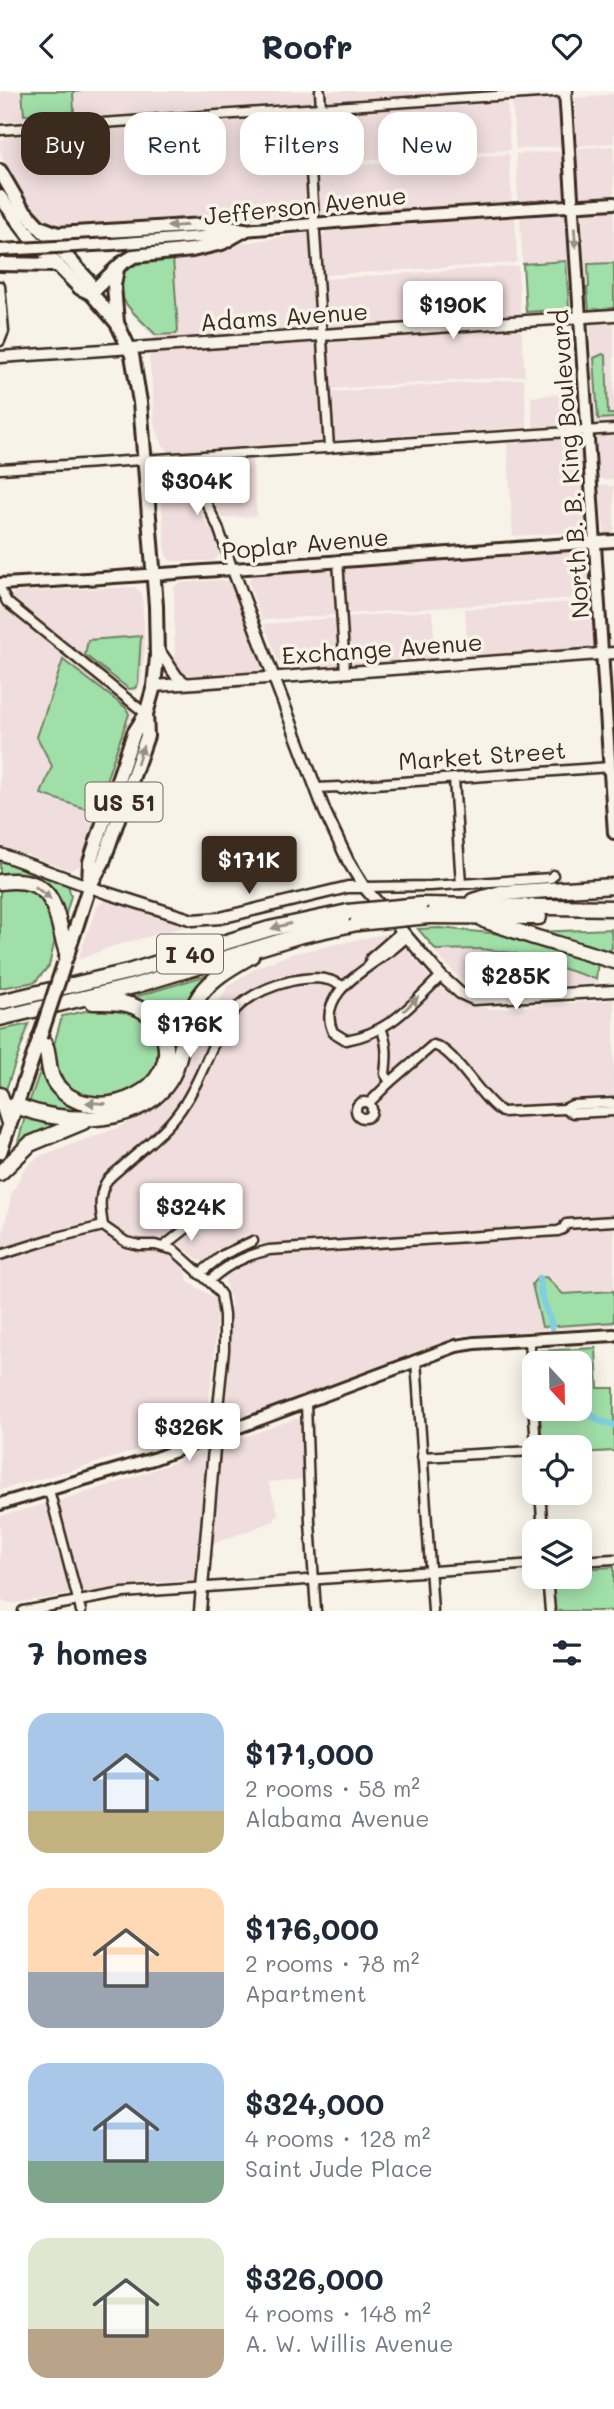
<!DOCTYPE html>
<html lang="en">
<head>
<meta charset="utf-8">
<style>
  body { margin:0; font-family:Mali,sans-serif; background:#f2f2f3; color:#1f2937; height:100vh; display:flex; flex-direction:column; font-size:26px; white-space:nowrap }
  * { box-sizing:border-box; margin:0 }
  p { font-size:23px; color:#747a83 }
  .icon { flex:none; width:38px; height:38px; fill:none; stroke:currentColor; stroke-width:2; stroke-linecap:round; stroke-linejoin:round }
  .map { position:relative; height:1520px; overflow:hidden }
  .details { display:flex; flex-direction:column; background:#fff; flex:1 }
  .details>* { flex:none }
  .guide { position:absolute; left:21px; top:21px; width:572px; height:63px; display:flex; gap:14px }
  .needle { width:46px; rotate:158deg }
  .tools { position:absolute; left:522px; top:1260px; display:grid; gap:14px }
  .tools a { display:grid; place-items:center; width:70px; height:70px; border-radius:14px; background:#fff; box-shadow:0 4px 18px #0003; font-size:35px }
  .price { position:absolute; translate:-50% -60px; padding:0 16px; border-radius:7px; background:#fff; color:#222; font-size:23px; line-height:46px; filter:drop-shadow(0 2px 4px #0008) }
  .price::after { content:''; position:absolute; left:50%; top:42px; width:21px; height:16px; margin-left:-10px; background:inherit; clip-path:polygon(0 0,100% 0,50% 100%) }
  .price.active { background:#3b2a1e; color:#fff }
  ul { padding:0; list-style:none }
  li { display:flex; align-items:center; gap:21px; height:175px; padding:0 28px }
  li span { display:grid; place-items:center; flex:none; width:196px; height:140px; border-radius:21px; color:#555 }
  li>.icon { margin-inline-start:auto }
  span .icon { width:84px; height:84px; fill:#fffc; stroke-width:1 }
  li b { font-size:30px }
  h2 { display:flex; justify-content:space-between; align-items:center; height:84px; padding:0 28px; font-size:30px }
  .tag { padding:0 24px; border-radius:21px; background:#fff; box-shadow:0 4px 18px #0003; font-size:24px; line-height:63px }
  .tag.active { background:#3b2a1e; color:#fff }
  header { display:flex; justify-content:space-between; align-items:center; height:91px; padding:0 28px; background:#fff; font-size:32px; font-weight:700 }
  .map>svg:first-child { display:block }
</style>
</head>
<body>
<header><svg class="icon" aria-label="back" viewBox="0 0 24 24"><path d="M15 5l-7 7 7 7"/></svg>Roofr<svg class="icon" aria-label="heart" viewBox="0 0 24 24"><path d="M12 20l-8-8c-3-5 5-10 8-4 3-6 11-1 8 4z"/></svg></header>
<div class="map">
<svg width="614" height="1520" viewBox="0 0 614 1520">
  <rect width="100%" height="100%" fill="#f7f3e8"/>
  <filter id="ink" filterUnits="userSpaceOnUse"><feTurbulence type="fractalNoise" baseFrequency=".0143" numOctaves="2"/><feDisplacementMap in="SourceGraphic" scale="14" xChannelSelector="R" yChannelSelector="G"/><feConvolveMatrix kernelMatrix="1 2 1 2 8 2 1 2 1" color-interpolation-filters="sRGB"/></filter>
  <g filter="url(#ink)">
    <g fill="#f0dddd">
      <polygon points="1,0 314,0 314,7 313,11 0,31"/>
      <polygon points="325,0 494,0 330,11 325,9"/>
      <polygon points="614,3 614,52 577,55 575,7"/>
      <polygon points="556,7 559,8 563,55 516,58 512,10"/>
      <polygon points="507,10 510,59 316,72 313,28 316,24"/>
      <polygon points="293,26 299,26 304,31 309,124 307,124 121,137 49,137 20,101 9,84 0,60 0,50 7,46"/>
      <polygon points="614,55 614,104 602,107 579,107 577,57"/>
      <polygon points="562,60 565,107 518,111 516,63"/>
      <polygon points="509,63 512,111 320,124 316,77"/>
      <polygon points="614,117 614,206 608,195 587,197 582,124 584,119"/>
      <polygon points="560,120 566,124 573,216 570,220 525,223 520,124"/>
      <polygon points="515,124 517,170 514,172 324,184 321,148 326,140 383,133"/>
      <polygon points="307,142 311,148 316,234 312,237 155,248 120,209 121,176 220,156"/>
      <polygon points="518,175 521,224 331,236 327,233 323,188"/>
      <polygon points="614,230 614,331 596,332 590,235 592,232"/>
      <polygon points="521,237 525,285 330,298 328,253 332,249"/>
      <polygon points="313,250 318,254 323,350 173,360 168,360 162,353 154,331 153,299 149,267 152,263"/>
      <polygon points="524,288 527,336 337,349 334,346 331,301"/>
      <polygon points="579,301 580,329 576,333 533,336 531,306"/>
      <polygon points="614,344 614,388 604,389 599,386 596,348 600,345"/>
      <polygon points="576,346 582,354 587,437 581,441 513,445 507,350"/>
      <polygon points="252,368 257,425 223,427 203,394 200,377 202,373"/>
      <polygon points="188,372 194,379 196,413 212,441 220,462 214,470 171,470 166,465 159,381 164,375"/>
      <polygon points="607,393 607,395 614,395 614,443 606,444 604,440 599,394"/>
      <polygon points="585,459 589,463 591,506 345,523 343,476"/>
      <polygon points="331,477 334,479 336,524 262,529 250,496 249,489 253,484"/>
      <polygon points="220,489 229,491 232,495 262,578 258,581 183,585 175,578 174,496 180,492"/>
      <polygon points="135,496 142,502 145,556 141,593 137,600 132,601 91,573 13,511 10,505 16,501"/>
      <polygon points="592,510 595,552 594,556 590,558 468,566 465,518"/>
      <polygon points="2,514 134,619 83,769 79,775 71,779 0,754 0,517"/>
      <polygon points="432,520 436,568 353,574 348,570 345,526"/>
      <polygon points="336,527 338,574 281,577 264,533"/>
      <polygon points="110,808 172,829 191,834 113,855 78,869 96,817 104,810"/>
      <polygon points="393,841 436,893 454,907 473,916 492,918 614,909 614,1127 570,1130 553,1137 294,1154 264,1156 257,1148 246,1150 204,1171 198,1169 179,1153 166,1148 136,1150 125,1145 109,1132 28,1149 0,1157 12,1102 25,1077 40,1065 120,1036 158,1016 175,997 211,923 228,895 256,877 291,863"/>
      <polygon points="481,858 513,862 598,889 599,892 481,899 463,891 433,859"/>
      <polygon points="614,1133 614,1234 460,1244 237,1329 232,1329 226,1323 231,1208 225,1191 226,1184 228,1181 246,1171 276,1162 562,1144 570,1136"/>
      <polygon points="100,1142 106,1143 124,1154 155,1157 166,1161 186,1178 188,1191 213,1206 217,1211 214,1274 205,1332 199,1339 93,1373 0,1399 0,1171 81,1145"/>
      <polygon points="297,1327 301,1333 304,1388 268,1391 278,1422 274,1430 210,1454 218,1364 221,1357 225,1353"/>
      <polygon points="200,1362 207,1364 208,1368 199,1483 197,1489 187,1492 182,1489 129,1494 82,1502 79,1499 55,1413 57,1410 117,1392"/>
      <polygon points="45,1413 50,1416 72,1503 15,1512 4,1511 0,1505 0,1425"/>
    </g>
    <g fill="#a0dfa8" stroke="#6e8463" stroke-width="2">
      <polygon points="22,0 81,0 73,1 74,21 24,24"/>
      <path d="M173,167l5,73 -2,3 -20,1c-22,-23 -53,-42 -25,-73z"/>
      <polygon points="566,170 569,218 526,221 523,173"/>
      <polygon points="614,172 614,217 589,219 587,197 589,196 588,173"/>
      <polygon points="603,263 606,265 608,323 614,323 614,327 598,328 594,267"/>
      <polygon points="141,545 138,592 135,597 129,598 85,564 88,549"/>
      <polygon points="63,569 126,617 129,623 95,721 41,703 52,675 37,646"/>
      <polygon points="0,767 68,794 71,805 63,834 53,807 0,788"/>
      <polygon points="23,795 44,807 56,844 49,875 35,891 0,897 0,796"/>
      <polygon points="440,837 500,843 598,870 596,888 513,862 481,858 436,859 418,838"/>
      <polygon points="611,838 612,857 608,860 589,857 534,841"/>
      <path d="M221,880c-10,9 -22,19 -29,31 -23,45 -10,88 -69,106 -13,3 -24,7 -37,7 -18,1 -42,1 -58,-9l17,-49c1,4 0,10 2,15 16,60 136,36 120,-32 -5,-20 -20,-32 -40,-39l1,-2z"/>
      <polygon points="100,917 129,918 150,930 162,958 156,982 128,1003 103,1008 78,1005 59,989 53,957 62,925"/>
      <polygon points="29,933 4,1004 3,1004 0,995 0,939"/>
      <polygon points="26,1022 70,1033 15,1062"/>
      <polygon points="546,1186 563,1203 614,1200 614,1231 542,1236 532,1193 537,1187"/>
      <polygon points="596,1257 598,1297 614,1297 614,1360 579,1362 579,1356 542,1356 540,1318 579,1318 579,1272 538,1272 537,1260"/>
      <polygon points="614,1476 614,1520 554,1520 552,1486 579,1486 579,1478"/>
    </g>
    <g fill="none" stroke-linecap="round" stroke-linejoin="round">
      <g stroke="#80cede" stroke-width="7">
        <polyline points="539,1187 542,1206 552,1236"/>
        <polyline points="579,1315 600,1330 614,1334"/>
      </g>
      <defs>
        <g id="minor">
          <polyline points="320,0 321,18"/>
          <polyline points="307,19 329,357"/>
          <polyline points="0,39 568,0"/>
          <polyline points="0,195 4,240 0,250"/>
          <polyline points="196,366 200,399 218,436 233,479"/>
          <path d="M0,378c205,-12 410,-26 614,-40"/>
          <polyline points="338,469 345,581"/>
          <polyline points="0,498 7,511 146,623"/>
          <polyline points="454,688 461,793"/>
          <polyline points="316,697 339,696 341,698 360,694 610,676"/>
          <polyline points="364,796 430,795 551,787 553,784"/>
          <path d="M407,846c-7,6 -13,12 -21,17 -23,17 -70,42 -53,78l13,8c43,-7 65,-35 95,-64"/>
          <polyline points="369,874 371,867 402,840"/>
          <path d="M390,991l43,-37c22,4 46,53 69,67l62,-3 8,-4 42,-2"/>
          <circle cx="364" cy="1019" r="8"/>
          <path d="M369,1012l21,-21 -5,-8c2,-17 3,-30 -4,-46"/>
          <polyline points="564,1018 573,1022 614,1020"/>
          <circle cx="209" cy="1117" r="12"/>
          <path d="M103,1135c-2,-14 -5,-28 2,-42 3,-7 13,-13 19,-19 19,-17 42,-34 57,-56 40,-57 27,-108 110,-128 19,-4 35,-5 52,5"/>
          <polyline points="163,1156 201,1126"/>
          <polyline points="0,1164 58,1146 103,1135 126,1151 139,1154 155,1154 174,1159 215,1196 221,1204 224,1224 224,1259 215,1346"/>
          <polyline points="199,1183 223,1164 253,1150"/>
          <path d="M209,1190c17,-16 38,-26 60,-31l289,-19 5,-2 3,-5 48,-3"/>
          <polyline points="529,1249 536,1356"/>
          <polyline points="416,1269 433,1520"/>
          <polyline points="306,1311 310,1431 316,1520"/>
          <polyline points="422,1366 534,1360"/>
          <polyline points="49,1399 81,1520"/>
          <polyline points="540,1402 543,1440"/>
          <polyline points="579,1470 614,1468"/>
          <polyline points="547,1486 550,1520"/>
          <polyline points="23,1520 123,1502 534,1473"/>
        </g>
        <g id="tertiary">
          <polyline points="0,266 614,224"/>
          <polyline points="233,479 325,721 348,770 364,796 441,885 460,902 473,908 614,900"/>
          <polyline points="156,555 177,586 185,592"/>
          <polyline points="154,595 614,562"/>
          <polyline points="0,763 104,801 193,829 220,827 348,796 364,796"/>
          <polyline points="200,1520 215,1346"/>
        </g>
        <g id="secondary">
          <polyline points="565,0 614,742"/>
          <polyline points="112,153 201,146 245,139 380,127 614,112"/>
          <path d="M0,493c205,-11 409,-29 614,-43"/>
          <polyline points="0,1413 153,1368 456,1255 475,1252 614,1244"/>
        </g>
        <g id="primary">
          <polyline points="0,80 21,116 88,189 91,202"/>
          <polyline points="0,106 31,147 80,197 91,202 117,232 132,264 140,311 156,515 157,566 154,595 146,623 147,645 103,771 89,796 66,867"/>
          <polyline points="37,135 58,143 204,134 245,139"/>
          <polyline points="0,173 58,174"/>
          <polyline points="91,202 121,173 134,165 192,159 222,152 245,139"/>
          <polyline points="117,232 114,194 117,178"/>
          <polyline points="89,792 90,771 96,753 134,642 146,623"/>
          <polyline points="0,1061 40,946"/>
        </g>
        <g id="motorway">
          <path d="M0,791c59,-8 54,32 67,71"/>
          <polyline points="473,810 501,802 614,795"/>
          <polyline points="420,814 614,817"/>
          <polyline points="429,825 539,826"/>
          <polyline points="484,829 534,846 614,870"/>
          <polyline points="0,911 128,881 269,838 348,821"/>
          <polyline points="0,927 134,895 298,845 357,832"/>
          <path d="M40,946c2,4 7,9 7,14 3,15 1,27 14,39 38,37 125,-1 101,-58 -6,-13 -18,-23 -32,-27 -11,-4 -25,-3 -37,-3"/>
          <polyline points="0,1004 9,1032"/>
          <path d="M15,1014c47,21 134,23 159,-33 10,-25 11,-54 26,-77 13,-18 32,-28 51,-39"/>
          <polyline points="0,1082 30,1053 83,1031"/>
        </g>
      </defs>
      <use href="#minor" stroke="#3b2a1e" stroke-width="13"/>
      <use href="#tertiary" stroke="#3b2a1e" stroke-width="15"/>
      <use href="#secondary" stroke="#3b2a1e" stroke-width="16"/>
      <use href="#primary" stroke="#3b2a1e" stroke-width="18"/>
      <use href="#motorway" stroke="#3b2a1e" stroke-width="19"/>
      <use href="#minor" stroke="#f7f3e8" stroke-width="8"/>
      <use href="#tertiary" stroke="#f7f3e8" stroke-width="10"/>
      <use href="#secondary" stroke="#f7f3e8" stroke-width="10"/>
      <use href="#primary" stroke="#f7f3e8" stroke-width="12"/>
      <use href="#motorway" stroke="#f7f3e8" stroke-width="14"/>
      <defs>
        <polyline id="secondary-bridge" points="0,159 112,153"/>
        <polyline id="primary-bridge" points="40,946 64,873"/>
        <g id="motorway-bridge">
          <polyline points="348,821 420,814"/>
          <polyline points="357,832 429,825"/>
        </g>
      </defs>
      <use href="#secondary-bridge" stroke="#3b2a1e" stroke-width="16" stroke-linecap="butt"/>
      <use href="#primary-bridge" stroke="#3b2a1e" stroke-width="18" stroke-linecap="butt"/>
      <use href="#motorway-bridge" stroke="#3b2a1e" stroke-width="19" stroke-linecap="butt"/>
      <use href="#secondary-bridge" stroke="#f7f3e8" stroke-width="10"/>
      <use href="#primary-bridge" stroke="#f7f3e8" stroke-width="12"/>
      <use href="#motorway-bridge" stroke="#f7f3e8" stroke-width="14"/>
    </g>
    <defs><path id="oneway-solid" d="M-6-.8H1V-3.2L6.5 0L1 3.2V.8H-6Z" transform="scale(1.75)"/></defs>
    <g fill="#998e83">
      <use href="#oneway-solid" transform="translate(177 135) rotate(176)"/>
      <use href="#oneway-solid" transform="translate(575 147) rotate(86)"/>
      <use href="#oneway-solid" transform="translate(140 664) rotate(-72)"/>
      <use href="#oneway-solid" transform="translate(43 802) rotate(39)"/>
      <use href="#oneway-solid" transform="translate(281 835) rotate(165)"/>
      <use href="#oneway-solid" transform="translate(411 913) rotate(-44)"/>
      <use href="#oneway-solid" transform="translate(96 1012) rotate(-177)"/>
    </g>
  </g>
  <g text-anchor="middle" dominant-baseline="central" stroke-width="7" stroke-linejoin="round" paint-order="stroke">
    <g fill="#f7f3e8" stroke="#73665b" stroke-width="2">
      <rect x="85.5" y="691.5" width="77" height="39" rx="5"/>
      <rect x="157" y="843.5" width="66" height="39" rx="5"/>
    </g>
    <g font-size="23" font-weight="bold" fill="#3b2a1e">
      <text x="124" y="711">US 51</text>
      <text x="190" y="863">I 40</text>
    </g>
    <g font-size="24" fill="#3b2a1e" stroke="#f7f3e8">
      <text transform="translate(305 114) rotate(-6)">Jefferson Avenue</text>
      <text transform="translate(284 225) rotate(-4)">Adams Avenue</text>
      <text transform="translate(569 373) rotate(-94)">North B. B. King Boulevard</text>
      <text transform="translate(305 452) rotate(-5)">Poplar Avenue</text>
      <text transform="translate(382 557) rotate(-4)">Exchange Avenue</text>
      <text transform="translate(482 664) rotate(-4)">Market Street</text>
    </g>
  </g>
</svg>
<div class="tools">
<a><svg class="needle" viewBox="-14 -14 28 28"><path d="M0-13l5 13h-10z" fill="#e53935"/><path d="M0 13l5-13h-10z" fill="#747a83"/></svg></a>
<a><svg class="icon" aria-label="locate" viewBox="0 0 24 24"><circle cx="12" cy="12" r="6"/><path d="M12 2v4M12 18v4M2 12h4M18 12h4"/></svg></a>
<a><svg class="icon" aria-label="layers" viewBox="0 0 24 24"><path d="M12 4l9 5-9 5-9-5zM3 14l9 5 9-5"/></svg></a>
</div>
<b class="price" style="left:453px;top:250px">$190K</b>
<b class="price" style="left:197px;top:426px">$304K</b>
<b class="price active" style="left:249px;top:805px">$171K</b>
<b class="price" style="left:516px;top:921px">$285K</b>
<b class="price" style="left:190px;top:969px">$176K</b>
<b class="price" style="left:191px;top:1152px">$324K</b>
<b class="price" style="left:189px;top:1372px">$326K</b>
<div class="guide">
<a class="tag active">Buy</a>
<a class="tag">Rent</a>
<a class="tag">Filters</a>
<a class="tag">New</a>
</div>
</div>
<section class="details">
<h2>7 homes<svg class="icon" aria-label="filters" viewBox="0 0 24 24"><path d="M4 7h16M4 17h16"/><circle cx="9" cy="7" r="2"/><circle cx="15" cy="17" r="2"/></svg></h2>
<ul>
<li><span style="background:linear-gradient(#a9c7e8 70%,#c2b280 0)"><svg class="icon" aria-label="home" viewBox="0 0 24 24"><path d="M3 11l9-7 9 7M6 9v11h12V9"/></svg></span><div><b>$171,000</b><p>2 rooms · 58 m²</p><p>Alabama Avenue</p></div></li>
<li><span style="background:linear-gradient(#ffd9b3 60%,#9aa5b1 0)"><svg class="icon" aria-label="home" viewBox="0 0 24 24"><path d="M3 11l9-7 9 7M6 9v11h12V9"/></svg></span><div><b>$176,000</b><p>2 rooms · 78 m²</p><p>Apartment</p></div></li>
<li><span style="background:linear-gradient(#a9c7e8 70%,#7fa58c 0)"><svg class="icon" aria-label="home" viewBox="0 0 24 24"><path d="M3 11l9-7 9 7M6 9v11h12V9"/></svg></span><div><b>$324,000</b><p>4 rooms · 128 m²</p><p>Saint Jude Place</p></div></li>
<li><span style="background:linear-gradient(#dfe7d0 65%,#b9a48a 0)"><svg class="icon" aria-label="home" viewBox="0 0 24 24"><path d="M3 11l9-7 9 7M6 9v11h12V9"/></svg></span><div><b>$326,000</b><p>4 rooms · 148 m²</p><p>A. W. Willis Avenue</p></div></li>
</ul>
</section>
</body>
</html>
